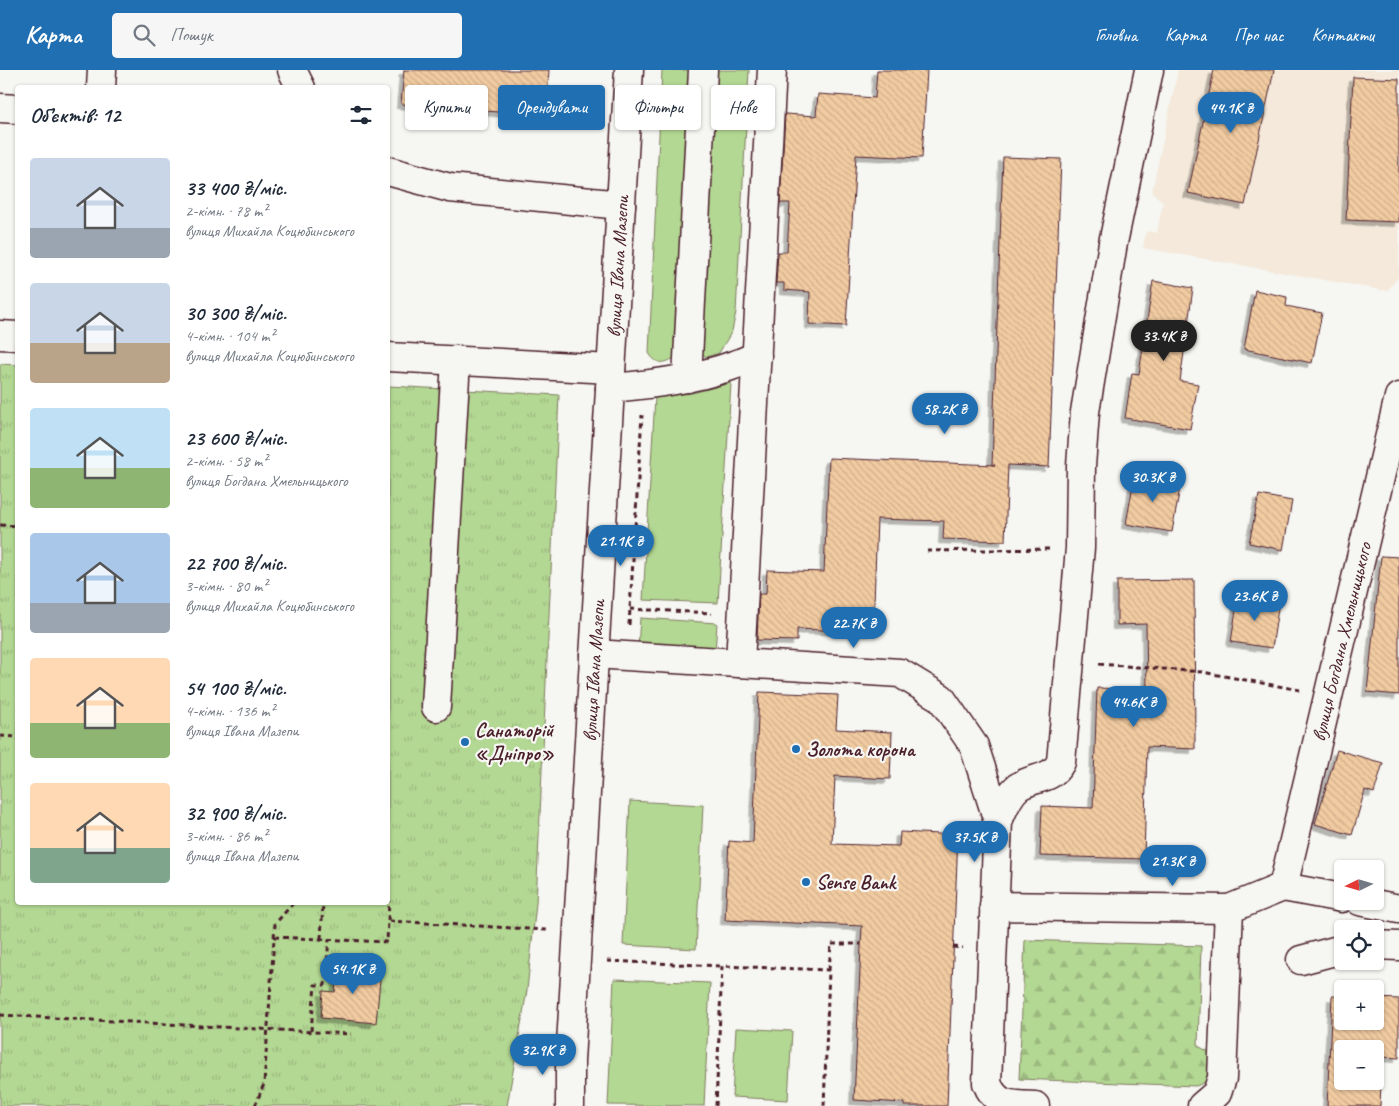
<!DOCTYPE html>
<html lang="uk">
<head>
<meta charset="utf-8">
<style>
  body { margin:0; font-family:Caveat,sans-serif; background:#f6f6f7; color:#1f2937; height:100vh; display:flex; flex-direction:column; font-size:19px; white-space:nowrap }
  * { box-sizing:border-box; margin:0 }
  p { font-size:16px; color:#747a83 }
  .icon { flex:none; width:28px; height:28px; fill:none; stroke:currentColor; stroke-width:2; stroke-linecap:round; stroke-linejoin:round }
  .map { position:relative; flex:1; overflow:hidden }
  .sheet { position:absolute; left:15px; top:15px; width:375px; height:820px; display:flex; flex-direction:column; background:#fff; border-radius:5px; box-shadow:0 1px 4px #0004 }
  .sheet>* { flex:none }
  .hud { position:absolute; left:405px; top:15px; width:475px; height:45px; display:flex; gap:10px }
  .needle { width:32px; rotate:265deg }
  .buttons { position:absolute; left:1334px; top:790px; display:grid; gap:10px }
  .buttons a { display:grid; place-items:center; width:50px; height:50px; border-radius:5px; background:#fff; box-shadow:0 1px 4px #0004; font-size:25px }
  .price { position:absolute; translate:-50% -42px; padding:0 11px; border-radius:18px; background:#1f6fb2; color:#fff; font-size:16px; line-height:32px; filter:drop-shadow(0 1px 2px #0008) }
  .price::after { content:''; position:absolute; left:50%; top:30px; width:15px; height:11px; margin-left:-8px; background:inherit; clip-path:polygon(0 0,100% 0,50% 100%) }
  .price.active { background:#222; color:#fff }
  ul { padding:0; list-style:none }
  li { display:flex; align-items:center; gap:15px; height:125px; padding:0 15px }
  li span { display:grid; place-items:center; flex:none; width:140px; height:100px; border-radius:5px; color:#555 }
  li>.icon { margin-inline-start:auto }
  span .icon { width:60px; height:60px; fill:#fffc; stroke-width:1 }
  li b { font-size:21px }
  h2 { display:flex; justify-content:space-between; align-items:center; height:60px; padding:0 15px; font-size:21px }
  .pill { padding:0 18px; border-radius:5px; background:#fff; box-shadow:0 1px 4px #0004; font-size:18px; line-height:45px }
  .pill.active { background:#1f6fb2; color:#fff }
  header { display:flex; align-items:center; gap:30px; box-sizing:border-box; height:70px; padding:0 25px; background:#1f6fb2; color:#fff }
  header strong { font-size:24px }
  nav { display:flex; gap:28px; margin-inline-start:auto; font-size:18px }
  .search { width:350px; height:45px; background:#f6f6f7; display:flex; align-items:center; gap:12px; box-sizing:border-box; padding:0 18px; border-radius:5px; color:#747a83; font-size:19px }
  .map>svg:first-child { display:block }
</style>
</head>
<body>
<header>
<strong>Карта</strong>
<div class="search"><svg class="icon" aria-label="search" viewBox="0 0 24 24"><circle cx="10" cy="10" r="6"/><path d="M15 15l6 6"/></svg>Пошук</div>
<nav><a>Головна</a><a>Карта</a><a>Про нас</a><a>Контакти</a></nav>
</header>
<div class="map">
<svg width="1399" height="1036" viewBox="0 0 1399 1036">
  <defs>
    <pattern id="forest-firs" width="22" height="20" patternUnits="userSpaceOnUse" patternTransform="scale(1.25)"><rect width="22" height="20" fill="#b3d893"/><path d="M5 1l3.5 6h-7zM16 11l3.5 6h-7z" fill="#9bb97f"/></pattern>
    <pattern id="park-tufts" width="24" height="20" patternUnits="userSpaceOnUse" patternTransform="scale(1.25)"><rect width="24" height="20" fill="#b3d893"/><path d="M3 7l-1-3M5 7V3M7 7l1-3M15 17l-1-3M17 17v-4M19 17l1-3" fill="none" stroke="#9bb97f"/></pattern>
    <pattern id="building-back-hatch" width="6" height="6" patternUnits="userSpaceOnUse" patternTransform="scale(1.25)"><rect width="6" height="6" fill="#f1cba1"/><path d="M-1 5l2 2M0 0l6 6M5-1l2 2" fill="none" stroke="#d0ae8b"/></pattern>
    <filter id="shadow"><feDropShadow dx="-4.5" dy="4.5" stdDeviation="0" flood-color="#0004"/></filter>
  </defs>
  <rect width="100%" height="100%" fill="#f6f6f2"/>
  <filter id="ink" filterUnits="userSpaceOnUse"><feTurbulence type="fractalNoise" baseFrequency=".02" numOctaves="2"/><feDisplacementMap in="SourceGraphic" scale="10" xChannelSelector="R" yChannelSelector="G"/><feConvolveMatrix kernelMatrix="1 2 1 2 8 2 1 2 1" color-interpolation-filters="sRGB"/></filter>
  <g filter="url(#ink)">
    <polygon fill="#f4e9da" points="1178,0 1399,0 1399,206 1387,221 1143,178 1146,161 1157,163 1163,132 1153,123 1153,117"/>
    <g fill="#b3d893" stroke="#7e7c5f">
      <path d="M662,0h29l-17,288c-10,6 -18,7 -25,-5z"/>
      <polygon points="713,0 749,0 736,242 732,261 719,283 706,287 697,279"/>
      <polygon points="731,313 718,533 643,530 655,327 692,323"/>
      <polygon points="640,548 717,553 715,583 638,578"/>
      <polygon points="630,731 703,735 696,879 623,875"/>
      <polygon points="614,909 710,913 704,1036 608,1035"/>
      <polygon points="736,958 792,961 788,1030 732,1027"/>
    </g>
    <polygon fill="url(#forest-firs)" stroke="#7e7c5f" points="1025,870 1201,876 1198,976 1209,982 1212,987 1208,1011 1196,1016 1019,1009"/>
    <polygon fill="url(#park-tufts)" stroke="#7e7c5f" points="0,294 18,295 18,832 388,832 388,316 559,325 536,833 527,920 507,1036 0,1036"/>
    <g fill="url(#building-back-hatch)" stroke="#4a1f2b" fill-rule="evenodd" filter="url(#shadow)">
      <polygon points="404,0 549,0 546,46 401,34"/>
      <polygon points="877,0 927,0 922,88 856,85 846,256 809,254 810,222 784,220 784,213 776,213 778,182 787,182 790,133 780,133 785,44 816,46 818,24 875,28"/>
      <polygon points="1214,0 1274,0 1245,135 1188,123"/>
      <polygon points="1353,7 1399,9 1399,152 1346,150"/>
      <polygon points="1003,87 1061,89 1049,397 1008,395 1005,471 943,469 944,451 877,449 873,562 797,559 797,571 757,570 759,524 766,524 767,500 824,502 829,388 995,395 992,395"/>
      <polygon points="1153,211 1193,218 1180,311 1198,314 1190,359 1125,348 1132,303 1139,304"/>
      <polygon points="1255,220 1287,227 1286,236 1322,243 1312,293 1244,279"/>
      <polygon points="1135,404 1181,412 1172,462 1126,454"/>
      <polygon points="1259,425 1292,431 1283,480 1249,473"/>
      <polygon points="1381,486 1399,487 1399,625 1367,622"/>
      <polygon points="1194,510 1195,679 1147,677 1144,789 1040,786 1042,736 1093,738 1097,618 1147,620 1146,554 1117,555 1117,511"/>
      <polygon points="1238,527 1279,532 1272,578 1231,572"/>
      <polygon points="759,622 838,625 836,659 892,662 890,709 835,706 832,774 899,776 900,762 958,765 947,1036 904,1036 904,1033 854,1030 862,856 725,850 729,771 753,773"/>
      <polygon points="1337,680 1383,693 1374,723 1365,720 1352,765 1315,754"/>
      <polygon points="338,895 381,899 376,953 321,948 323,921 335,922"/>
      <path d="M1332,926l10,1v24h33v-23l24,1v59l-17,-1 -2,49h-53zM1342,979h33v32h-33z"/>
    </g>
    <g fill="none" stroke-linecap="round" stroke-linejoin="round">
      <defs>
        <g id="minor">
          <polyline points="292,0 301,18"/>
          <polyline points="101,18 102,0"/>
          <polyline points="0,38 18,39"/>
          <polyline points="388,101 450,118 621,135"/>
          <polyline points="0,265 18,266"/>
          <polyline points="388,287 611,299"/>
          <polyline points="687,308 703,0"/>
          <path d="M610,318c50,-4 100,-11 147,-32"/>
          <path d="M594,584l306,19 41,25 33,48 24,75 -11,262c9,23 23,22 48,23"/>
          <polyline points="740,593 772,0"/>
          <polyline points="436,637 456,290"/>
          <path d="M998,751c5,-11 10,-26 20,-34 16,-11 33,-6 43,-25l19,-214 1,-82 4,-54 28,-169 36,-173"/>
          <path id="s1" d="M1283,817l116,-490"/>
          <polyline points="1360,831 1399,839"/>
          <polyline points="994,836 1229,839 1283,817 1342,828"/>
          <polyline points="1375,875 1399,876"/>
          <polyline points="1301,890 1342,879"/>
          <path id="s2" d="M570,1036v-45l59,-991"/>
          <polyline points="1202,1036 1217,1023 1222,1008 1229,839"/>
        </g>
      </defs>
      <use href="#minor" stroke="#4a1f2b" stroke-width="31"/>
      <g stroke="#4a1f2b" stroke-width="3" stroke-dasharray="5 4" stroke-linecap="butt">
        <polyline points="0,455 18,456"/>
        <polyline points="927,481 1050,479"/>
        <polyline points="630,539 712,543"/>
        <polyline points="629,555 642,345"/>
        <polyline points="1099,594 1202,602 1300,620"/>
        <polyline points="0,666 18,667"/>
        <polyline points="389,851 548,860"/>
        <polyline points="274,867 387,872 389,830 388,830"/>
        <polyline points="321,869 323,832"/>
        <polyline points="953,877 963,878"/>
        <polyline points="607,891 722,896"/>
        <polyline points="829,900 831,874 861,874"/>
        <polyline points="0,945 351,964"/>
        <polyline points="311,961 315,915 325,915 329,869"/>
        <polyline points="255,1036 264,1014 275,854 294,832"/>
        <polyline points="716,1036 722,896 829,900 824,1036"/>
      </g>
      <use href="#minor" stroke="#f6f6f2" stroke-width="28"/>
    </g>
  </g>
  <g fill="#1f6fb2" stroke="#f6f6f2" stroke-width="2">
    <circle cx="465" cy="672" r="5"/>
    <circle cx="796" cy="679" r="5"/>
    <circle cx="806" cy="812" r="5"/>
  </g>
  <g text-anchor="middle" dominant-baseline="central" stroke-width="4.5" stroke-linejoin="round" paint-order="stroke">
    <g font-size="20" fill="#4a1f2b" stroke="#f6f6f2">
      <text stroke="none"><textPath href="#s2" startOffset="841">вулиця Івана Мазепи</textPath></text>
      <text stroke="none"><textPath href="#s1" startOffset="252">вулиця Богдана Хмельницького</textPath></text>
      <text stroke="none"><textPath href="#s2" startOffset="436">вулиця Івана Мазепи</textPath></text>
    </g>
    <g font-size="20" font-weight="bold" fill="#4a1f2b" stroke="#f6f6f2" text-anchor="start">
      <text x="475" y="660">Санаторій<tspan x="475" dy="23">«Дніпро»</tspan></text>
      <text x="806" y="679">Золота корона</text>
      <text x="816" y="812">Sense Bank</text>
    </g>
  </g>
</svg>
<div class="buttons">
<a><svg class="needle" viewBox="-14 -14 28 28"><path d="M0-13l5 13h-10z" fill="#e53935"/><path d="M0 13l5-13h-10z" fill="#747a83"/></svg></a>
<a><svg class="icon" aria-label="locate" viewBox="0 0 24 24"><circle cx="12" cy="12" r="6"/><path d="M12 2v4M12 18v4M2 12h4M18 12h4"/></svg></a>
<a>+</a>
<a>−</a>
</div>
<b class="price" style="left:1231px;top:64px">44.1K ₴</b>
<b class="price active" style="left:1164px;top:292px">33.4K ₴</b>
<b class="price" style="left:945px;top:365px">58.2K ₴</b>
<b class="price" style="left:1153px;top:433px">30.3K ₴</b>
<b class="price" style="left:621px;top:497px">21.1K ₴</b>
<b class="price" style="left:1255px;top:552px">23.6K ₴</b>
<b class="price" style="left:854px;top:579px">22.7K ₴</b>
<b class="price" style="left:1134px;top:658px">44.6K ₴</b>
<b class="price" style="left:975px;top:793px">37.5K ₴</b>
<b class="price" style="left:1173px;top:817px">21.3K ₴</b>
<b class="price" style="left:353px;top:925px">54.1K ₴</b>
<b class="price" style="left:543px;top:1006px">32.9K ₴</b>
<div class="hud">
<a class="pill">Купити</a>
<a class="pill active">Орендувати</a>
<a class="pill">Фільтри</a>
<a class="pill">Нове</a>
</div>
<section class="sheet">
<h2>Об’єктів: 12<svg class="icon" aria-label="filters" viewBox="0 0 24 24"><path d="M4 7h16M4 17h16"/><circle cx="9" cy="7" r="2"/><circle cx="15" cy="17" r="2"/></svg></h2>
<ul>
<li><span style="background:linear-gradient(#c9d6e8 70%,#9aa5b1 0)"><svg class="icon" aria-label="home" viewBox="0 0 24 24"><path d="M3 11l9-7 9 7M6 9v11h12V9"/></svg></span><div><b>33 400 ₴/міс.</b><p>2-кімн. · 78 m²</p><p>вулиця Михайла Коцюбинського</p></div></li>
<li><span style="background:linear-gradient(#c9d6e8 60%,#b9a48a 0)"><svg class="icon" aria-label="home" viewBox="0 0 24 24"><path d="M3 11l9-7 9 7M6 9v11h12V9"/></svg></span><div><b>30 300 ₴/міс.</b><p>4-кімн. · 104 m²</p><p>вулиця Михайла Коцюбинського</p></div></li>
<li><span style="background:linear-gradient(#bfe0f5 60%,#8fb573 0)"><svg class="icon" aria-label="home" viewBox="0 0 24 24"><path d="M3 11l9-7 9 7M6 9v11h12V9"/></svg></span><div><b>23 600 ₴/міс.</b><p>2-кімн. · 58 m²</p><p>вулиця Богдана Хмельницького</p></div></li>
<li><span style="background:linear-gradient(#a9c7e8 70%,#9aa5b1 0)"><svg class="icon" aria-label="home" viewBox="0 0 24 24"><path d="M3 11l9-7 9 7M6 9v11h12V9"/></svg></span><div><b>22 700 ₴/міс.</b><p>3-кімн. · 80 m²</p><p>вулиця Михайла Коцюбинського</p></div></li>
<li><span style="background:linear-gradient(#ffd9b3 65%,#8fb573 0)"><svg class="icon" aria-label="home" viewBox="0 0 24 24"><path d="M3 11l9-7 9 7M6 9v11h12V9"/></svg></span><div><b>54 100 ₴/міс.</b><p>4-кімн. · 136 m²</p><p>вулиця Івана Мазепи</p></div></li>
<li><span style="background:linear-gradient(#ffd9b3 65%,#7fa58c 0)"><svg class="icon" aria-label="home" viewBox="0 0 24 24"><path d="M3 11l9-7 9 7M6 9v11h12V9"/></svg></span><div><b>32 900 ₴/міс.</b><p>3-кімн. · 86 m²</p><p>вулиця Івана Мазепи</p></div></li>
</ul>
</section>
</div>
</body>
</html>
